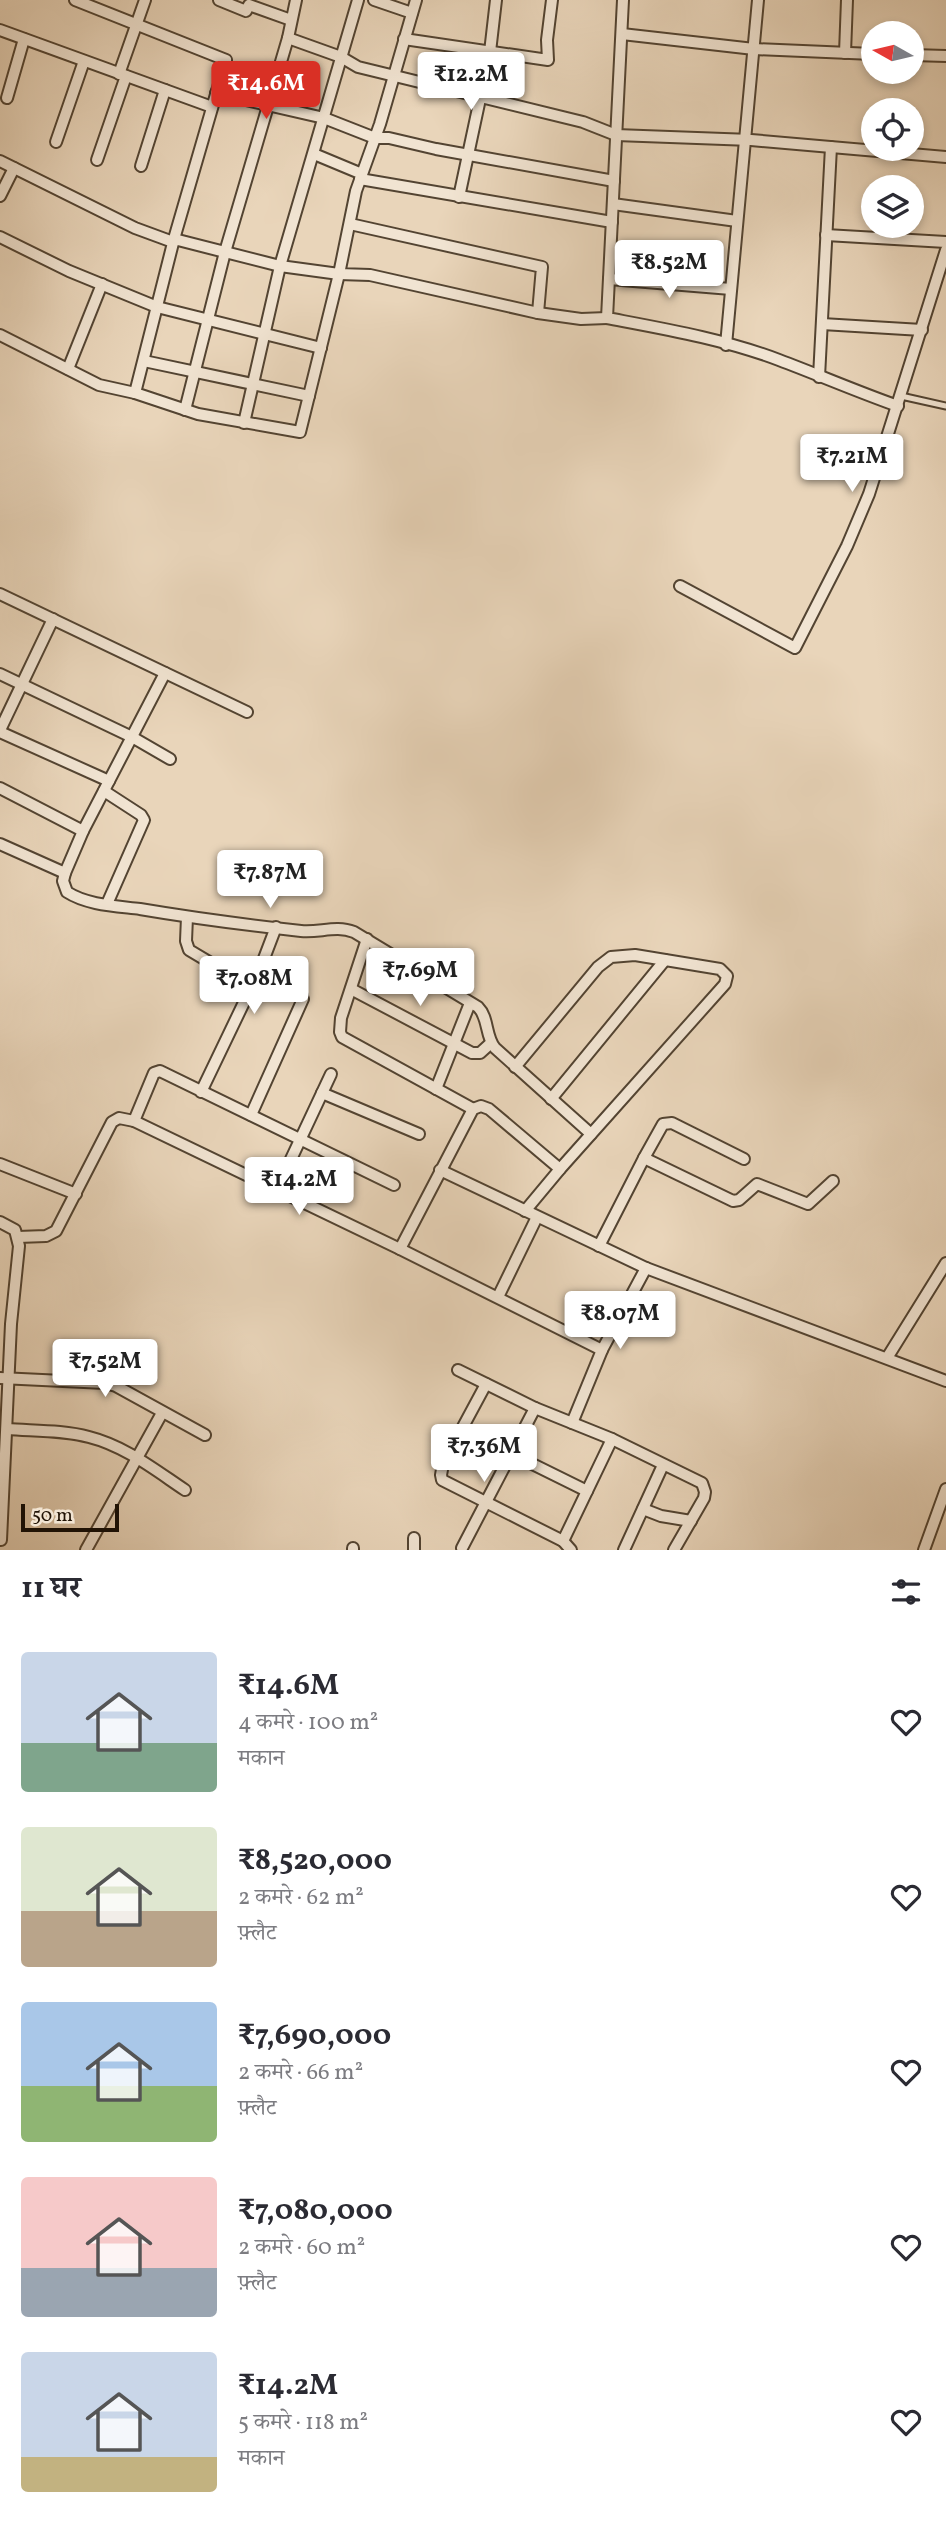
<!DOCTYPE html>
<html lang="hi">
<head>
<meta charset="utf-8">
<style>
  body { margin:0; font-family:Vollkorn,"Noto Serif Devanagari",serif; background:#f7f7f7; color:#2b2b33; height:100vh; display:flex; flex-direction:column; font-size:26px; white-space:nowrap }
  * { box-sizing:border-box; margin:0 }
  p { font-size:23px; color:#7c7c81 }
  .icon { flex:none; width:38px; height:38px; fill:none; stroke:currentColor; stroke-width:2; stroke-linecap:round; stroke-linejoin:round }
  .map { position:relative; height:1550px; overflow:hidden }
  .details { display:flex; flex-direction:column; background:#fff; flex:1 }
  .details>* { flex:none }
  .needle { width:46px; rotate:278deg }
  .buttons { position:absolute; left:861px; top:21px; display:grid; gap:14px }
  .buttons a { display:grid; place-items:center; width:63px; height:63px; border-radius:50%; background:#fff; box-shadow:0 4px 10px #0003; font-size:35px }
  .scale { position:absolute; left:21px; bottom:18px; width:98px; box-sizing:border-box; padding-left:7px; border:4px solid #211305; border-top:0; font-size:19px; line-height:24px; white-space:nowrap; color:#211305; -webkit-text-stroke:5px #f1e4d2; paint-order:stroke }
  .price { position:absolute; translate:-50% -60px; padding:0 16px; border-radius:7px; background:#fff; color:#222; font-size:23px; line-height:46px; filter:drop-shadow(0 2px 4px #0008) }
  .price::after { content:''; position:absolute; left:50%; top:42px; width:21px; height:16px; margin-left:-10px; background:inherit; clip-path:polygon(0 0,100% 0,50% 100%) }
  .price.selected { background:#d93025; color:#fff }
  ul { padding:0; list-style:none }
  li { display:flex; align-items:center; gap:21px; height:175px; padding:0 21px }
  li span { display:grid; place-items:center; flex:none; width:196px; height:140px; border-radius:7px; color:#555 }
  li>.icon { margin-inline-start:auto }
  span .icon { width:84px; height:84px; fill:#fffc; stroke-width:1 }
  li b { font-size:30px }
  h2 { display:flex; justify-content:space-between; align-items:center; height:84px; padding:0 21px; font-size:30px }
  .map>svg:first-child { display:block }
</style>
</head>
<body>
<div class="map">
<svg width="946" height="1550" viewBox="0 0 946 1550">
  <rect width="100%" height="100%" fill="#e9d5ba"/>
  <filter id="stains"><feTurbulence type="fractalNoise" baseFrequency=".00286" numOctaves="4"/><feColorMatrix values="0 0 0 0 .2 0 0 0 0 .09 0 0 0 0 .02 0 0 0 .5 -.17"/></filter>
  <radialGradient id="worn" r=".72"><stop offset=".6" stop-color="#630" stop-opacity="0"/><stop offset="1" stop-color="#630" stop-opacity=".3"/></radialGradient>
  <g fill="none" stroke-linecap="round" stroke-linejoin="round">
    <defs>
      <polyline id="lane" points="901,396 946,406"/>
      <g id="street">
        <polyline points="75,0 226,60 174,239"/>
        <polyline points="219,0 246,11 249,5 291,20"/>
        <polyline points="374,0 412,13"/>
        <polyline points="416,0 380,124 356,191 339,274 370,275 538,313 581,319 607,318"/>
        <path d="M623,0l-16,318c58,11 117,21 172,42 40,15 79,32 119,46"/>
        <polyline points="0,30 212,107"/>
        <polyline points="622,34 754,49 873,54"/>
        <polyline points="288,38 341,57 358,67 583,122 616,135 751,140 946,157"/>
        <polyline points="404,39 548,60 547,40 552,0"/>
        <polyline points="845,53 847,0"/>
        <polyline points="912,55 946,56"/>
        <polyline points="119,74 145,0"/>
        <polyline points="216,93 324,118 375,138 389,138 436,149 614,181"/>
        <polyline points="7,98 24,39"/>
        <polyline points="56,142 84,61"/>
        <polyline points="314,154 362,174"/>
        <polyline points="97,160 126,76"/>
        <polyline points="0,161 135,228 173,242"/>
        <polyline points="141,166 165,90"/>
        <polyline points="360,179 612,222"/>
        <polyline points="0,196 14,168"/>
        <polyline points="459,197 490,52 496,0"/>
        <polyline points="613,204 737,221"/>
        <polyline points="350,224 542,267 538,313"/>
        <polyline points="826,235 946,242"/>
        <polyline points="0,237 69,271 157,307 321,348"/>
        <polygon points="174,239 280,266 339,274 300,432 198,414 135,393"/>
        <polyline points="609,279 731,289"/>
        <polyline points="822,324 922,330"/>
        <polyline points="0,335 99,385 135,393"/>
        <polyline points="726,345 758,0"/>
        <polyline points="144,361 309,396"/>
        <polyline points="68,369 102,284"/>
        <polyline points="819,377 831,147"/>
        <polyline points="185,410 225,252 288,38 296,0"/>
        <polyline points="244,423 280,266 358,0"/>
        <polyline points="680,586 795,648 847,546 869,494 946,250"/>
        <polyline points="0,594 247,712"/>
        <path d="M165,673l-82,158 -18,42 -2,8 4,11c20,13 49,14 73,17 53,9 107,16 161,22 18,2 35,-6 53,1l124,75c11,11 7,29 17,41l96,86"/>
        <polyline points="0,674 132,737 170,759"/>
        <polyline points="0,730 53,619"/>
        <polyline points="0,732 109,781"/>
        <polyline points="0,788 83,831"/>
        <polyline points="104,791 141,815 144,820 107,904"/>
        <polyline points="0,844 65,873"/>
        <polyline points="187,917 186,941 189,950 251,987"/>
        <polyline points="367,939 341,1018 340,1032 342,1037 473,1109"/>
        <polyline points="351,989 472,1053 480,1053 491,1043"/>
        <polyline points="515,1067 598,967 611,957 635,955 720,969 727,976 725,984 560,1169 525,1211"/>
        <polyline points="436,1089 470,1003"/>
        <polyline points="201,1092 260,969 276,927"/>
        <polyline points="322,1093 419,1134"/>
        <polyline points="551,1099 665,960"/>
        <path d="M251,1115l52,-116c-3,-16 -30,-23 -43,-30"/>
        <polyline points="134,1121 154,1073 160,1071 394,1185"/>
        <polyline points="644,1158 733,1201 739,1200 757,1184 808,1204 833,1181"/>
        <polyline points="0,1164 76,1194"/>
        <polyline points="440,1170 646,1268 946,1381"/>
        <polyline points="277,1189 331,1074"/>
        <polyline points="0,1222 15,1230 19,1246 11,1324 1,1540"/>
        <polyline points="18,1237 46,1236 56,1231 112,1122 119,1118 134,1121 400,1249 473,1109 481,1106 489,1109 560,1169"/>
        <polyline points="599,1246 644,1158 663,1124 672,1123 744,1159"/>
        <polyline points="400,1249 602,1350"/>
        <polyline points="498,1297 537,1217"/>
        <polyline points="887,1358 946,1263"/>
        <polyline points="458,1370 535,1408 612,1439 702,1483 705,1492 704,1498 674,1550"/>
        <polyline points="0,1378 105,1383 116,1386 205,1435"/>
        <polyline points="486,1384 443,1464 441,1475 442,1480 563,1541 571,1550"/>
        <polyline points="572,1423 602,1350 646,1268"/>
        <path d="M7,1429c27,2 56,1 82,8 36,9 66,33 96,53"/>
        <polyline points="510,1453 587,1491"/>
        <polyline points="643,1509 661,1516 691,1521"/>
        <polyline points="414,1538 414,1550"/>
        <polyline points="563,1541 612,1439"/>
        <polyline points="353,1548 353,1550"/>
        <polyline points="462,1548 535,1408"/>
        <polyline points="86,1550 162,1413"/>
        <polyline points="624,1550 663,1465"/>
        <polyline points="924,1550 946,1489"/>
      </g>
    </defs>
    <use href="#lane" stroke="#534432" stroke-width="9"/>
    <use href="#street" stroke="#534432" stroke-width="14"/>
    <use href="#lane" stroke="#f1e4d2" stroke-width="5"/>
    <use href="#street" stroke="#f1e4d2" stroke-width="10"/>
  </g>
  <rect width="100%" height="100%" filter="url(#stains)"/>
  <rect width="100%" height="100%" fill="url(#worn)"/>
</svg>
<div class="buttons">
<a><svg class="needle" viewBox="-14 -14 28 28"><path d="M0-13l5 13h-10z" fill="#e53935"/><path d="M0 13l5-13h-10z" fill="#7c7c81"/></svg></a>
<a><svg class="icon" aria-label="locate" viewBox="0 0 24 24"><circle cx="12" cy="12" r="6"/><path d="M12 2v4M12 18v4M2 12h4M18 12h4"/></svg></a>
<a><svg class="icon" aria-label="layers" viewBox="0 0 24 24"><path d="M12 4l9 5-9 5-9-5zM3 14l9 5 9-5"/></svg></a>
</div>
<div class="scale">50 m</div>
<b class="price" style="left:471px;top:112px">₹12.2M</b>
<b class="price selected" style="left:266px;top:121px">₹14.6M</b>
<b class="price" style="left:669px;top:300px">₹8.52M</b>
<b class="price" style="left:852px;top:494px">₹7.21M</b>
<b class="price" style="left:270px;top:910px">₹7.87M</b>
<b class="price" style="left:420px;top:1008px">₹7.69M</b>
<b class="price" style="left:254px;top:1016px">₹7.08M</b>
<b class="price" style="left:299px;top:1217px">₹14.2M</b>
<b class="price" style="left:620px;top:1351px">₹8.07M</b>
<b class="price" style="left:105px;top:1399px">₹7.52M</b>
<b class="price" style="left:484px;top:1484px">₹7.36M</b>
</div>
<section class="details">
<h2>11 घर<svg class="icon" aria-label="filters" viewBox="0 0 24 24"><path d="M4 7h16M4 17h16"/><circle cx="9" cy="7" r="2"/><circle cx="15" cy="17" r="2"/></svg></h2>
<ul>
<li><span style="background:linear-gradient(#c9d6e8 65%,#7fa58c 0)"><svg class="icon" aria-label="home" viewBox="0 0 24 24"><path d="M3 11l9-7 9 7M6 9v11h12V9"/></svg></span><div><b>₹14.6M</b><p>4 कमरे · 100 m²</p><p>मकान</p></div><svg class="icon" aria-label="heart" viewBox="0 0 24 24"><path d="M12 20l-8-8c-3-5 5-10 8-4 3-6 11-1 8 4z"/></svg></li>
<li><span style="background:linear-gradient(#dfe7d0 60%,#b9a48a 0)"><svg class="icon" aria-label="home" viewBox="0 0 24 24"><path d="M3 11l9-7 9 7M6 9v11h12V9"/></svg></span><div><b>₹8,520,000</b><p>2 कमरे · 62 m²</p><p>फ़्लैट</p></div><svg class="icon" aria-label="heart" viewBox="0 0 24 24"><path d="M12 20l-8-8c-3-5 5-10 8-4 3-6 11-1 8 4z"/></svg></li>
<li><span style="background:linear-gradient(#a9c7e8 60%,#8fb573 0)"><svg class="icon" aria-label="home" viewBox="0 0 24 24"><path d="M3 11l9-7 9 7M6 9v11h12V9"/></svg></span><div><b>₹7,690,000</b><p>2 कमरे · 66 m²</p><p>फ़्लैट</p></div><svg class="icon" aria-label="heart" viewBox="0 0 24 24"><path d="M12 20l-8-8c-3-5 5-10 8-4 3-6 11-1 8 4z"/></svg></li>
<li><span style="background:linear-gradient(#f6c9c9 65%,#9aa5b1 0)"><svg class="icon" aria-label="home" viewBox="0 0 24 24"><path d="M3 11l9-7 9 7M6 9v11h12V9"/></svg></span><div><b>₹7,080,000</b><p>2 कमरे · 60 m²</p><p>फ़्लैट</p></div><svg class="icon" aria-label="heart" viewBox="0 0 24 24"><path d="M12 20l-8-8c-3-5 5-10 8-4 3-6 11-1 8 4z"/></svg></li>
<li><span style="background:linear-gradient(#c9d6e8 75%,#c2b280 0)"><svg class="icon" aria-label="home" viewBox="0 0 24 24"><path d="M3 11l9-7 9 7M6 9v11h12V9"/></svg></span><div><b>₹14.2M</b><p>5 कमरे · 118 m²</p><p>मकान</p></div><svg class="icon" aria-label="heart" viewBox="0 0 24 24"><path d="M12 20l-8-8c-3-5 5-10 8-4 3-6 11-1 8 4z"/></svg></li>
</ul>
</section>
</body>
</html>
